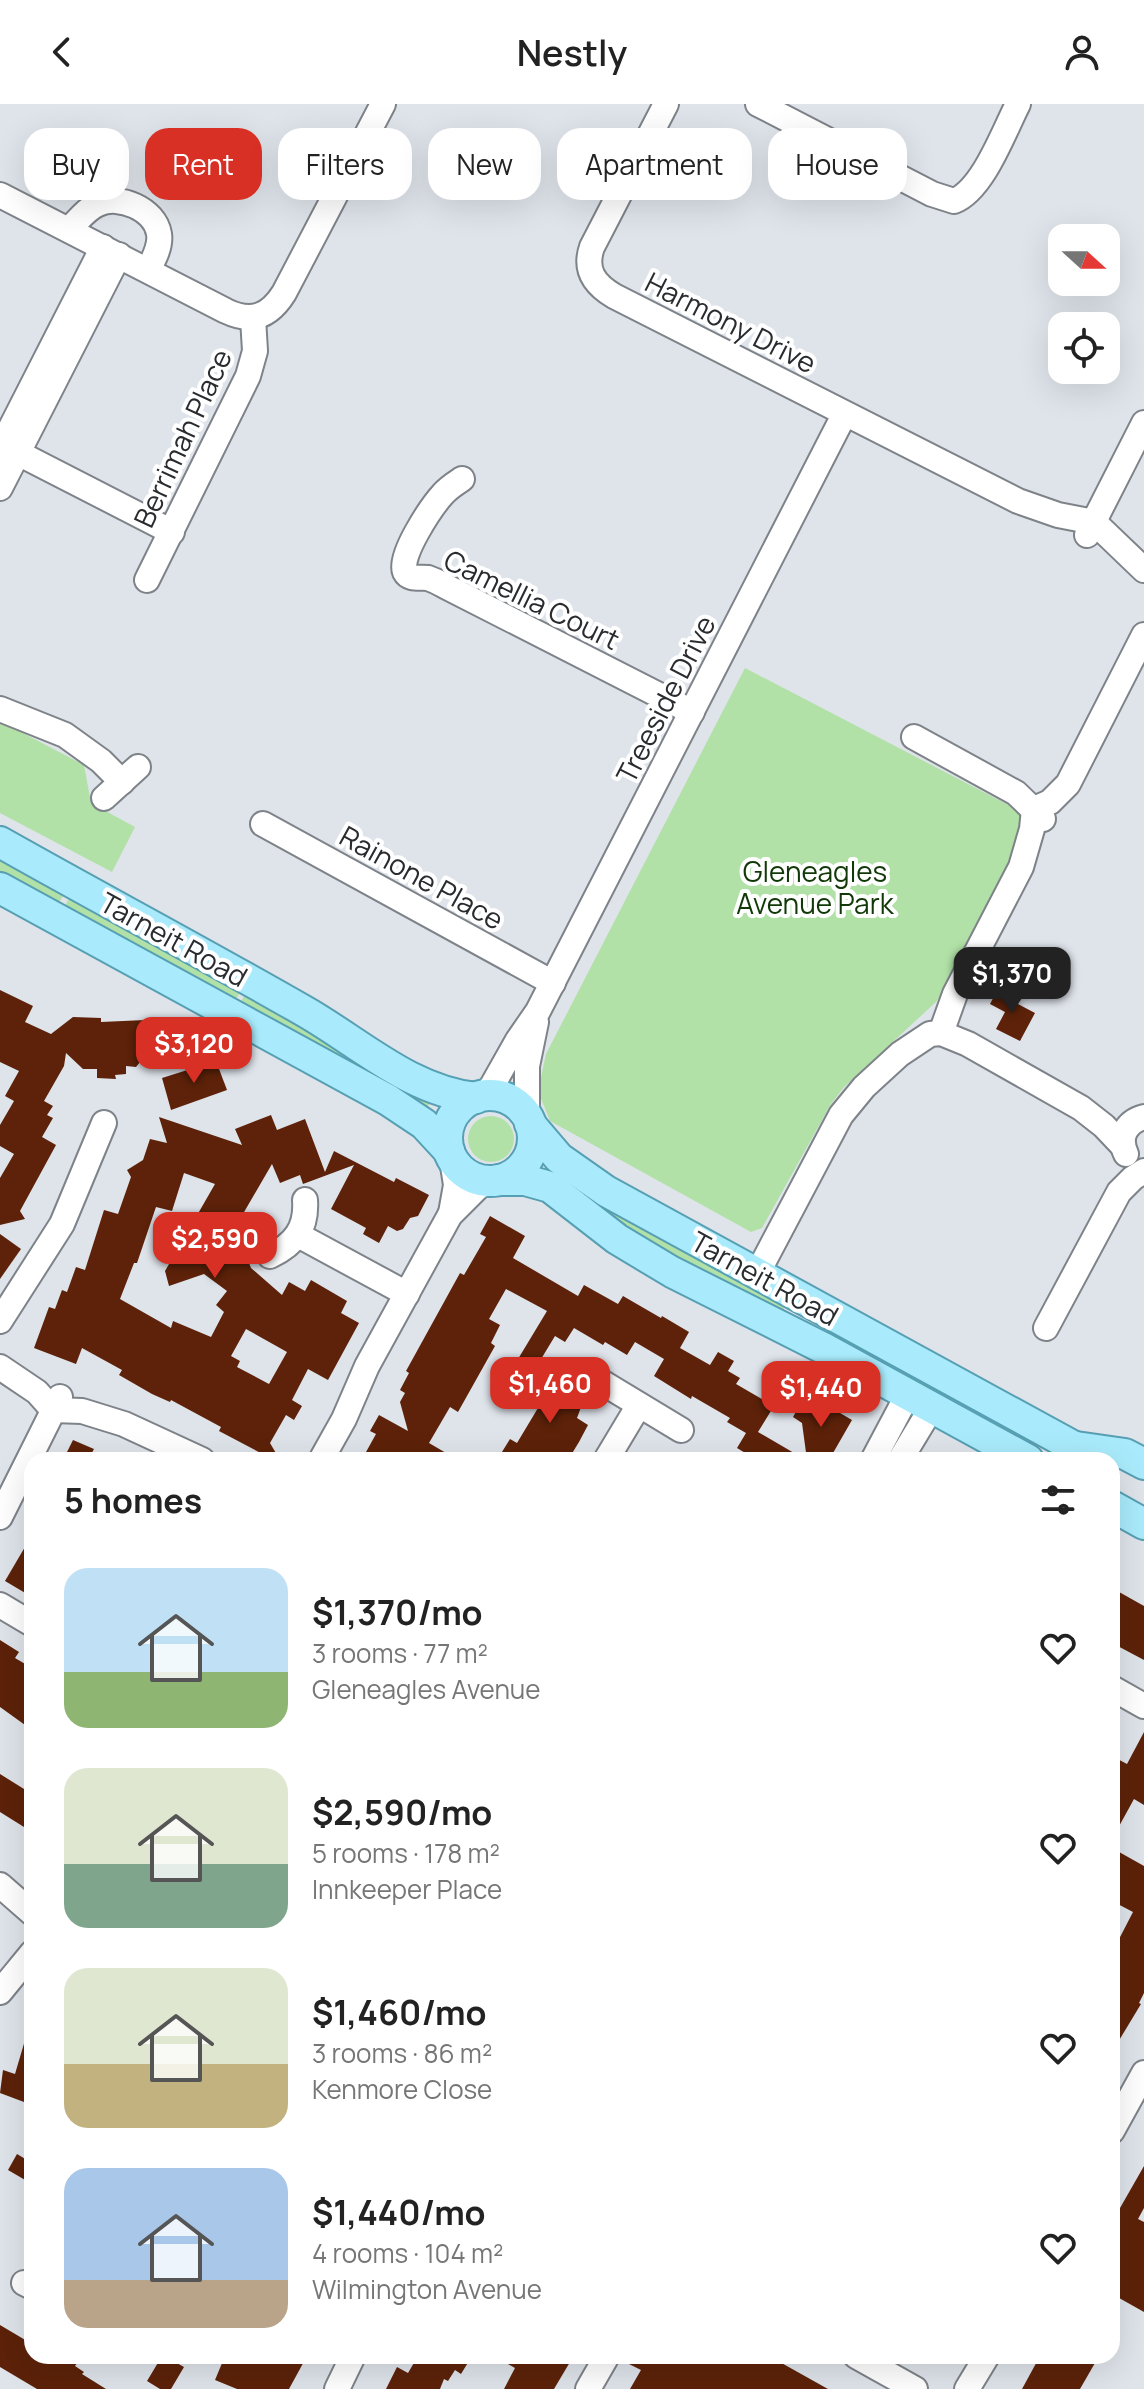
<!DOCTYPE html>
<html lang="en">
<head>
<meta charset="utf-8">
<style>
  body { margin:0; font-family:Manrope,sans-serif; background:#f2f2f2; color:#222; height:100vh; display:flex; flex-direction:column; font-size:30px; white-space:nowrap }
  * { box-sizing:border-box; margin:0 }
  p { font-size:26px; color:#767676 }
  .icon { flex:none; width:44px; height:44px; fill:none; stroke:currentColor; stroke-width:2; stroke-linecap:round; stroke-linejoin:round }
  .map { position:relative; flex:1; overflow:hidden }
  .sheet { position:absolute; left:24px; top:1348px; width:1096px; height:912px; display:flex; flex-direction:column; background:#fff; border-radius:24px; box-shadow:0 8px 32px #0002 }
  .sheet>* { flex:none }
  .hud { position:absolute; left:24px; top:24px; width:1096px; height:72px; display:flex; gap:16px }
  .needle { width:52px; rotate:111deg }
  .fabs { position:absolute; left:1048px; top:120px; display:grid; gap:16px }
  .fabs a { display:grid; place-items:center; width:72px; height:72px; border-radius:16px; background:#fff; box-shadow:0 8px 32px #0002; font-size:40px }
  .price { position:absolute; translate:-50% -68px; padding:0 18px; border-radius:16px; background:#d93025; color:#fff; font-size:26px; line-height:52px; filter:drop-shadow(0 2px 4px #0008) }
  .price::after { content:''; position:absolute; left:50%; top:48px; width:24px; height:18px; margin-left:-12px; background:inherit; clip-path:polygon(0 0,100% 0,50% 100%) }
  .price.on { background:#222; color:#fff }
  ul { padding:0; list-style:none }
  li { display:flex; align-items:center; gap:24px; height:200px; padding:0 40px }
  li span { display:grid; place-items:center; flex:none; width:224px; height:160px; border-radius:24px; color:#555 }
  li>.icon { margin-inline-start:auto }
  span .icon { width:96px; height:96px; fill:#fffc; stroke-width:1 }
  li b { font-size:34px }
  h2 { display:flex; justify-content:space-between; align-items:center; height:96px; padding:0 40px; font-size:34px }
  .pill { padding:0 28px; border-radius:24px; background:#fff; box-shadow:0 8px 32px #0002; font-size:28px; line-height:72px }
  .pill.on { background:#d93025; color:#fff }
  header { display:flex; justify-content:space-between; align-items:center; height:104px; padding:0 40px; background:#fff; font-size:36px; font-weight:600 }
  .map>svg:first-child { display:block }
</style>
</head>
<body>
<header><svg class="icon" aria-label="back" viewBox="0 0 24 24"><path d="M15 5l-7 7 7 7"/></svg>Nestly<svg class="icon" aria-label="person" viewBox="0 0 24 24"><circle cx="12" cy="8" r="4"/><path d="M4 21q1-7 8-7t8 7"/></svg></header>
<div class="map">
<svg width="1144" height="2285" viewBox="0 0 1144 2285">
  <rect width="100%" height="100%" fill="#dfe4eb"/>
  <g fill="#b1e1a6">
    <polygon points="745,564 1020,707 1020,733 1002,774 943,888 936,898 844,983 831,1000 762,1124 751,1128 550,1017 538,987 546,950"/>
    <polygon points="0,617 84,661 91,699 135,723 112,768 0,709"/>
    <polygon points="0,751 66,787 57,802 0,771"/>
    <polygon points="71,790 242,885 234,899 63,806"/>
    <polygon points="247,887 432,997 425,1006 388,978 239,901"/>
    <circle cx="491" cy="1035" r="23"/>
    <polygon points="593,1091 787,1198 780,1213 667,1153 588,1096"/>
  </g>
  <g fill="#5d2209" fill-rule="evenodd">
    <polygon points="999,883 1017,892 1014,898 1035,909 1020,937 996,925 1005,908 990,900"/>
    <polygon points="0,886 33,902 25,918 51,930 73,913 101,914 101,918 145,916 160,932 145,946 145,952 136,963 126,962 126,970 115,971 116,975 97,974 97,965 83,965 66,949 64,962 44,997 53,1002 47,1011 53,1014 42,1033 56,1041 20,1107 25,1115 0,1121 0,1074 14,1050 0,1042 0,1021 14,997 5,992 19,967 0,958"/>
    <polygon points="216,957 227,986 171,1006 162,974"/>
    <path d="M271,1011l6,15 28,-11 20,53 9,-21 60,31 2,-4 33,17 -11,21 -8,2 -7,11 -6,2 -9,-5 -9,17 -16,-9 3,-6 -35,-19 23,-44 -51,19 -3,-9 -20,8 -8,-19 -32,55 2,26 9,23 31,27 7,-13 16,9 6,-11 36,21 -6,12 18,10 -31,57 -20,-11 -16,31 10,6 -8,14 -8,-5 -16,28 10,17h-6l-55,-29 2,-4 -50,-27 -1,2 -18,-8 -33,-19 3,-5 -40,-22 -6,16 -42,-16 15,-41 6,2 7,-19 5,2 9,-25 9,3 19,-60 14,4 13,-37 -4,-7 16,-10 7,-21 17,4 -8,-26 83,28 -7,-16zM184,1069l31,11 -50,87 4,15 35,-12 23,17 -11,14 8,7 -13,25 -38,-16 -2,7 -51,-29 14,-36h3l19,-56 16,4zM246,1225l41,23 -18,32 -32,-17 3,-6 -9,-5z"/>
    <polygon points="490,1112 525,1132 513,1154 578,1192 584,1181 618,1200 623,1192 661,1214 662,1212 689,1228 680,1244 710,1261 718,1248 734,1257 728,1267 740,1274 736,1280 774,1302 758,1328 806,1356 757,1356 737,1344 746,1329 727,1318 730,1314 692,1292 691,1295 654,1272 664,1255 635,1238 627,1251 605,1238 603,1241 574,1224 565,1238 555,1232 532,1270 515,1260 547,1207 506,1185 489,1215 500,1221 491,1239 495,1242 458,1308 450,1303 429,1339 458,1356 381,1356 366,1348 376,1330 370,1327 379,1311 408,1327 400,1298 405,1289 400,1286 409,1269 406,1267 460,1169 464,1171 486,1133 480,1130"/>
    <polygon points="0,1130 21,1145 0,1175"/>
    <polygon points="546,1268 578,1286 575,1291 584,1295 577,1314 588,1321 579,1338 568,1356 497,1356 510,1335 517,1339 538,1304 536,1303 541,1294 533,1289"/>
    <polygon points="811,1292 852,1316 829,1356 807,1356 802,1319 793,1313 802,1297 806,1300"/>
    <polygon points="73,1336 94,1345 88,1356 63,1356"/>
    <polygon points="32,1431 32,1493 5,1477"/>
    <polygon points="1112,1484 1144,1502 1144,1556 1112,1539"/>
    <polygon points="0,1536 19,1548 15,1554 32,1564 32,1626 0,1603"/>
    <polygon points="1144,1628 1144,1701 1134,1695 1112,1735 1112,1652 1127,1660"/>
    <polygon points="0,1670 32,1690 32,1728 0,1708"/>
    <polygon points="1112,1744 1144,1762 1144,1889 1139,1899 1141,1900 1112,1948 1112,1836 1117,1839 1133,1808 1112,1797"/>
    <polygon points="28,1926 32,1927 32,2001 0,1989 3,1966 15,1970"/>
    <polygon points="17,2050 32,2059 32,2080 8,2066"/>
    <polygon points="1144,2062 1144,2104 1138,2115 1144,2118 1144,2208 1112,2190 1112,2118"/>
    <polygon points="0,2221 32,2240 32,2252 82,2252 75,2262 84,2268 82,2270 106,2285 37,2285 0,2263"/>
    <polygon points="162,2252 179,2252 175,2258 184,2263 171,2285 160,2285 147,2277"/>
    <polygon points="225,2252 307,2252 289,2285 237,2285 215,2276"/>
    <polygon points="418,2252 472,2252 461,2270 455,2266 448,2277 444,2275 440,2285 386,2285 397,2263 408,2269"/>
    <polygon points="494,2252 559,2252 570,2258 554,2285 504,2285 515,2264"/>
    <polygon points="622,2252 769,2252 828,2285 630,2285 641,2266 621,2256"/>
    <polygon points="1040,2252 1099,2252 1080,2285 1022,2285"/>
  </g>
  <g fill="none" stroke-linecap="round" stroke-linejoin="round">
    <defs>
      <g id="minor">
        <path d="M666,0l-74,143c-8,23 2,37 22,49l404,205 40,14 36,7 50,48"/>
        <path d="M758,0l174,90 22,7c29,-11 50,-70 64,-97"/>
        <path d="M0,91l226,116c25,12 43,6 58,-18l99,-189"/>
        <path d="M69,125c9,-8 17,-20 29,-25 21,-10 57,5 61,30 2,12 -5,25 -11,36"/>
        <polyline points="0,345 103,143"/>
        <polyline points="18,349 172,428"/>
        <path d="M462,375c-6,4 -14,9 -19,15 -11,12 -45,62 -38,78 4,8 15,5 23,6 6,2 12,5 17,8l247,126"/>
        <polyline points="0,384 119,151"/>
        <polyline points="1087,431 1144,319"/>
        <polyline points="147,476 248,272 255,247 253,214"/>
        <polyline points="0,605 65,631 101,657 122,678"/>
        <polyline points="914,633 1016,689 1043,715"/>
        <polyline points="104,694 138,663"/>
        <polyline points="1034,705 1050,698 1068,680 1144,531"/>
        <polyline points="263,720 553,879"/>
        <polyline points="941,929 955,890 1021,763 1032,725 1034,705"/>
        <polyline points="483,992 492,982 518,936 538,907 844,311"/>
        <polyline points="527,1012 527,962 536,918"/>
        <path d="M1126,1050c-8,-17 0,-32 18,-37"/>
        <polyline points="451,1109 456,1081 452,1055"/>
        <polyline points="298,1131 407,1190"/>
        <path d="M270,1152c25,-12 37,-28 35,-56"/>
        <polyline points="757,1170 841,1011 864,983 900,950 930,930 941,929 968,940 1081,1004 1104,1022 1122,1041"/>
        <polyline points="0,1217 62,1120 104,1019"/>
        <polyline points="1046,1224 1119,1088 1133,1074 1144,1067"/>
        <polyline points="0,1263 37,1288 53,1306 82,1307 124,1320 202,1356"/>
        <polyline points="590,1271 681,1326"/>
        <polyline points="321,1356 344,1315 367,1262 450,1111 479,1082 494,1077"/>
        <polyline points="606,1356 639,1301"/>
        <polyline points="873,1356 908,1290"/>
        <polyline points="900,1356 932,1303"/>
        <polyline points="0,1413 60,1293"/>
        <polyline points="0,1501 32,1520"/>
        <polyline points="1112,1584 1144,1602"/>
        <polyline points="0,1781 32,1809"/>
        <polyline points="0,1888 32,1849"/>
        <polyline points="1112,2027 1144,1969"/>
        <polyline points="24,2179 32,2183"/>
        <polyline points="856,2252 915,2285"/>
        <polyline points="337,2285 353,2252"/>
        <polyline points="588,2285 607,2252"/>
        <polyline points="967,2285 987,2252"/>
      </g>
      <g id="major">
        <path d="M0,738c101,57 203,111 304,169 56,32 106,80 172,87"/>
        <polyline points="0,784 388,996 424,1020 449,1047"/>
        <circle cx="490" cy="1034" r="43"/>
        <polyline points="530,1020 559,1054 606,1087 1098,1356"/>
        <polyline points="499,1076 525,1076 550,1083 617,1135 672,1168 825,1245 1028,1356"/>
        <polyline points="1076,1343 1125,1350 1144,1360"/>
        <polyline points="1112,1402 1144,1420"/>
      </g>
    </defs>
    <use href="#minor" stroke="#7e8389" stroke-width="28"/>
    <use href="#major" stroke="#579fb3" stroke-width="34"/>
    <use href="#minor" stroke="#fff" stroke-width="24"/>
    <use href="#major" stroke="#a9ebfc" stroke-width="30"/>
  </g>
  <g text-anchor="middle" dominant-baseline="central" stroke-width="8" stroke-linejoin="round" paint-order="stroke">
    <g font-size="28" fill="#292b2e" stroke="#fff">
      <text transform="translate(731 218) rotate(27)">Harmony Drive</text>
      <text transform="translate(182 334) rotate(-65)">Berrimah Place</text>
      <text transform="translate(532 495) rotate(26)">Camellia Court</text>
      <text transform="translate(665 595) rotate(-63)">Treeside Drive</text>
      <text transform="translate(422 773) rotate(29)">Rainone Place</text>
      <text transform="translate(174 835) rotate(29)">Tarneit Road</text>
      <text transform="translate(765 1174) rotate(29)">Tarneit Road</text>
    </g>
    <g font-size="28" fill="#113907" stroke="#fff">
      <text x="815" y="767">Gleneagles<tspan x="815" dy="32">Avenue Park</tspan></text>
    </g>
  </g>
</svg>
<div class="fabs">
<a><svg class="needle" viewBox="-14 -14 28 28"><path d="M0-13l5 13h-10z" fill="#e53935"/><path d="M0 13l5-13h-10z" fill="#767676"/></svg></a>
<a><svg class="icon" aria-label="locate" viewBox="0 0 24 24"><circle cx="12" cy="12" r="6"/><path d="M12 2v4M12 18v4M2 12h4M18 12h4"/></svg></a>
</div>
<b class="price on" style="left:1012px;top:911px">$1,370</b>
<b class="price" style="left:194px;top:981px">$3,120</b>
<b class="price" style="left:215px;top:1176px">$2,590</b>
<b class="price" style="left:550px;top:1321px">$1,460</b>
<b class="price" style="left:821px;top:1325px">$1,440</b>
<div class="hud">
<a class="pill">Buy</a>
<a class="pill on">Rent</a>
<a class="pill">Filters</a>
<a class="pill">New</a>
<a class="pill">Apartment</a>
<a class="pill">House</a>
</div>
<section class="sheet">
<h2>5 homes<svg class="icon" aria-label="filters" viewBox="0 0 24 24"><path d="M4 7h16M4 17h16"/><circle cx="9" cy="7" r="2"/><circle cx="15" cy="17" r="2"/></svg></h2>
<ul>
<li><span style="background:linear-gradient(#bfe0f5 65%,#8fb573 0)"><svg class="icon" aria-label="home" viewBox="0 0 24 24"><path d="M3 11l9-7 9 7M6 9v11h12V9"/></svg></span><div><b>$1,370/mo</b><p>3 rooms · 77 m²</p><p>Gleneagles Avenue</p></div><svg class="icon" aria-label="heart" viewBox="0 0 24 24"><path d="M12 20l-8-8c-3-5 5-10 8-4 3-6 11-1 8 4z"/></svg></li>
<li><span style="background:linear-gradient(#dfe7d0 60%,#7fa58c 0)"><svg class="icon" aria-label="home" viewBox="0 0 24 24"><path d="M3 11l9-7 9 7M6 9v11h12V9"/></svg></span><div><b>$2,590/mo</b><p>5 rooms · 178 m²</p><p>Innkeeper Place</p></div><svg class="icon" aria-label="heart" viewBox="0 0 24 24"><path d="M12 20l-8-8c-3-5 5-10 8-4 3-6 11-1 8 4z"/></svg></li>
<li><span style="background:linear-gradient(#dfe7d0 60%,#c2b280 0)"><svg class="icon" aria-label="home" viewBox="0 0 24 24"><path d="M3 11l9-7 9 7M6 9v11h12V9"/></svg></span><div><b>$1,460/mo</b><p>3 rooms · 86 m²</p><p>Kenmore Close</p></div><svg class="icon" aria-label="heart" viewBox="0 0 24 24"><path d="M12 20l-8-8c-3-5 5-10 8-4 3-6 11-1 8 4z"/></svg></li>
<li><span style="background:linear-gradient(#a9c7e8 70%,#b9a48a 0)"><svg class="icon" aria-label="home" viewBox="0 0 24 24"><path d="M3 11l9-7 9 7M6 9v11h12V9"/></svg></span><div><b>$1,440/mo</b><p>4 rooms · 104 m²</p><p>Wilmington Avenue</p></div><svg class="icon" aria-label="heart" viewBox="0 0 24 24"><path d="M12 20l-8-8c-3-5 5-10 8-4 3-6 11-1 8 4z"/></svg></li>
</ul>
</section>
</div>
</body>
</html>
